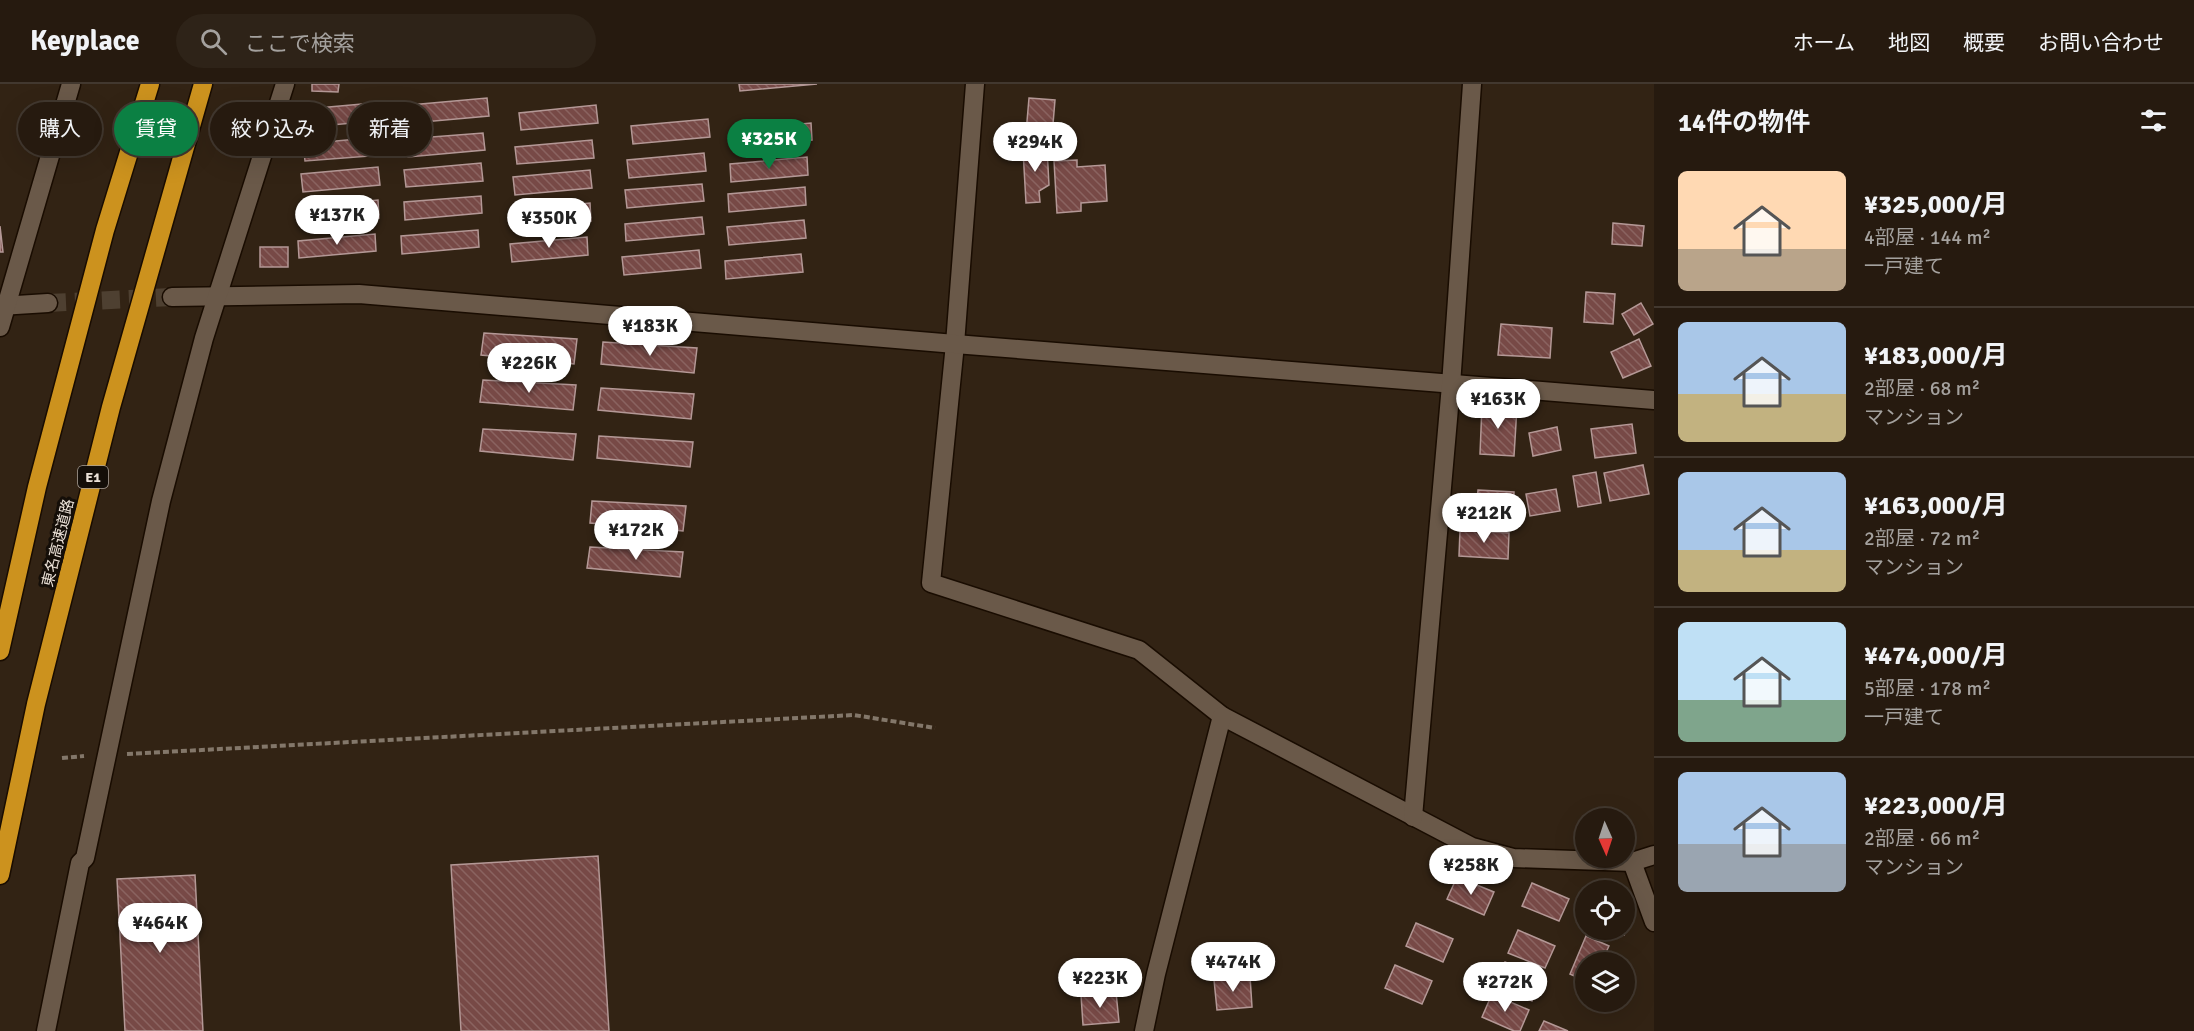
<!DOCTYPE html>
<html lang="ja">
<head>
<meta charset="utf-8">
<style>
  body { margin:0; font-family:Signika,"Noto Sans JP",sans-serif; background:#2e2318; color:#f1f3f6; height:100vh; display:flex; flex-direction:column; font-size:22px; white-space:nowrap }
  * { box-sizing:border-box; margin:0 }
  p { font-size:20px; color:#a4a19e }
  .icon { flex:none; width:33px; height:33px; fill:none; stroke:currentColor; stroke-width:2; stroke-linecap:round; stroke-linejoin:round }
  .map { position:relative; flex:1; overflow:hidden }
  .side { display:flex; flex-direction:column; background:#261a0f; width:540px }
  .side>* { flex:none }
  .guide { position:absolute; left:18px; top:18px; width:570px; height:54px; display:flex; gap:12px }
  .needle { width:39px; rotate:177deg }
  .fabs { position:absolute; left:1575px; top:724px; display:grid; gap:12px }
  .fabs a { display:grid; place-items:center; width:60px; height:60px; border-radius:50%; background:#261a0f; box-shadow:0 6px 24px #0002,0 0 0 2px #42382f; font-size:30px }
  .price { position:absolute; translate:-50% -51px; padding:0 14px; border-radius:21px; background:#fff; color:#222; font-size:20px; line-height:39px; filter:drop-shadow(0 2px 3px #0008) }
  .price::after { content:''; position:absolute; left:50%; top:36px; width:18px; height:14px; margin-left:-9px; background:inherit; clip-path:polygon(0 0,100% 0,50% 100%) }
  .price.on { background:#0b8043; color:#fff }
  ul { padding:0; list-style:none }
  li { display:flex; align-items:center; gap:18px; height:150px; padding:0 24px }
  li+li { border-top:2px solid #42382f }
  li span { display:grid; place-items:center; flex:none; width:168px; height:120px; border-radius:9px; color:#555 }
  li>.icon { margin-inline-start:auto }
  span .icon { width:72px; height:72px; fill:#fffc; stroke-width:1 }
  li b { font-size:26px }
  h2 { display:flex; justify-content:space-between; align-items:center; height:72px; padding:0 24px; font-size:26px }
  .chip { padding:0 21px; border-radius:27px; background:#261a0f; box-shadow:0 6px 24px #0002,0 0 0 2px #42382f; font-size:21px; line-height:54px }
  .chip.on { background:#0b8043; color:#fff }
  header { display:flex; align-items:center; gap:36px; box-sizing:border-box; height:84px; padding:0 30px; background:#261a0f; border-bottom:2px solid #42382f }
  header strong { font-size:28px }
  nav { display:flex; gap:33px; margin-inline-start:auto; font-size:21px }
  .search { width:420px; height:54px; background:#2e2318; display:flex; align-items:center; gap:15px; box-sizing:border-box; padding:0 21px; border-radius:33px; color:#a4a19e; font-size:22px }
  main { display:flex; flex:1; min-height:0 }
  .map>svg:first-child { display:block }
</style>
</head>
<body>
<header>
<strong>Keyplace</strong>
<div class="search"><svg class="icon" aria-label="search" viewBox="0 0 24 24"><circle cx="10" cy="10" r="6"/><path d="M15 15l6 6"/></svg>ここで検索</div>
<nav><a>ホーム</a><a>地図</a><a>概要</a><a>お問い合わせ</a></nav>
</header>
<main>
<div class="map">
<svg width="1654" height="947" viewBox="0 0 1654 947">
  <defs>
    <pattern id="building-back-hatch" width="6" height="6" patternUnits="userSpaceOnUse" patternTransform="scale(1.5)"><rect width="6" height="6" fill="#774946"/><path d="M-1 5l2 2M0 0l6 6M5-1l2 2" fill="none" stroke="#8a6360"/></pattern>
  </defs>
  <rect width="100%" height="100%" fill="#322314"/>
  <g fill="url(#building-back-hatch)" stroke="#b49896" stroke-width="1.5">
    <polygon points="312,0 339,0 338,8 312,7"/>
    <polygon points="739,0 817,0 740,7"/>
    <polygon points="487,14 489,32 412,39 410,21"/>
    <polygon points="1029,14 1055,16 1052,52 1026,49"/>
    <polygon points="384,18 386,36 309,43 307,25"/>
    <polygon points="596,21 598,39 521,46 519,29"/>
    <polygon points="708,35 710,53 633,60 631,42"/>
    <polygon points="811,39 812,56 735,63 734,46"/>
    <polygon points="483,49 485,66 408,73 406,55"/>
    <polygon points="380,53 382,71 305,77 303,60"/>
    <polygon points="592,56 594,74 517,80 515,63"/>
    <polygon points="1047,64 1049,101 1039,107 1040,118 1026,119 1023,66"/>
    <polygon points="704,69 706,87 629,94 627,76"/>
    <polygon points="807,73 808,91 731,98 730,80"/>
    <polygon points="1077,76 1077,83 1105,81 1107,117 1081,119 1081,127 1057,129 1054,77"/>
    <polygon points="481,79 483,97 406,103 404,86"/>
    <polygon points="378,83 380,101 303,108 301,90"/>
    <polygon points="590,86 592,104 515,111 513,93"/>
    <polygon points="702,100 704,117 627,124 625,106"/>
    <polygon points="805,103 806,121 729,128 728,110"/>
    <polygon points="481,112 482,129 405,136 404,118"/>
    <polygon points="378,116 379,134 302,141 301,123"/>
    <polygon points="590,119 591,137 514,144 513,126"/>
    <polygon points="702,133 704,150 626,157 625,140"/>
    <polygon points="804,136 806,154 729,161 727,143"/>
    <polygon points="1613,139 1644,142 1642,162 1612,160"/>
    <polygon points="0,142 3,168 0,168"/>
    <polygon points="478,146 479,163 402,170 401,152"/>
    <polygon points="375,150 376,167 299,174 298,157"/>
    <polygon points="587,153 588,171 512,178 510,160"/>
    <rect x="260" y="163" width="28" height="20"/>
    <polygon points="699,166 701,184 624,191 622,173"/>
    <polygon points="801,170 803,188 726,195 725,177"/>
    <polygon points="1586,208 1615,210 1613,240 1584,238"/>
    <polygon points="1641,219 1653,240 1634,251 1622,230"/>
    <polygon points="1501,240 1552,244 1550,274 1498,271"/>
    <polygon points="484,249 577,255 574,280 481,271"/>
    <polygon points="1639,255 1651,282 1623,294 1611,268"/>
    <polygon points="603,258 697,264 694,289 601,280"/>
    <polygon points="483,296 576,301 573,326 480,318"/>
    <polygon points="601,304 694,310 691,335 598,326"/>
    <polygon points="1482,321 1517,323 1514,372 1480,370"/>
    <polygon points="1632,340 1636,369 1595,374 1591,345"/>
    <polygon points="1557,343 1561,366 1533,372 1529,349"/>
    <polygon points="483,345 576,350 573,376 480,367"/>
    <polygon points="599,352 693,358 690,383 597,374"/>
    <polygon points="1643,381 1649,410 1610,417 1604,389"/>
    <polygon points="1596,388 1601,419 1578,423 1573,392"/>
    <polygon points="1556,405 1560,427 1530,432 1526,410"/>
    <polygon points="1478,406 1514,408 1513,434 1476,432"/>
    <polygon points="592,417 686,422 683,447 590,439"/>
    <polygon points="1460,446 1509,449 1508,475 1459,472"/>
    <polygon points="590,463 683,468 680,493 587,484"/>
    <polygon points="598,772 609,947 461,947 451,781"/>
    <polygon points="195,791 203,947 125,947 117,795"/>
    <polygon points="1457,793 1494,808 1484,831 1447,815"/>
    <polygon points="1532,799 1569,815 1559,837 1522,822"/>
    <polygon points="1624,824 1634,828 1624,851 1613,846 1624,846"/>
    <polygon points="1416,839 1453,855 1443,878 1406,862"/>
    <polygon points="1518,846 1555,862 1545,884 1508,869"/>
    <polygon points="1586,852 1609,862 1601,879 1586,879 1586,897 1570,890"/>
    <polygon points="1505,878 1542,894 1532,917 1495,900"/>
    <polygon points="1395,881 1432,897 1422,920 1385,904"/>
    <polygon points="1250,892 1252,923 1217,926 1214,896"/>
    <polygon points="1116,908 1119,938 1083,941 1081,911"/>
    <polygon points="1492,910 1529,926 1520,947 1514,947 1482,933"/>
    <polygon points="1544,937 1568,947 1539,947"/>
  </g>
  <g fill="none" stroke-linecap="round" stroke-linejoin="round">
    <polyline stroke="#4e4031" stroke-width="18" stroke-dasharray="18 9" stroke-linecap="butt" points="48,219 172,213"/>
    <defs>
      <g id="minor">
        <polyline points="975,0 955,260 931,499 1139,566 1222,632 1472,763 1513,774 1632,778 1654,771"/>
        <polyline points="172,213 359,210 955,260 1654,316"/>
        <polyline points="0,222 48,219"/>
        <polyline points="0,243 71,0"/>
        <polyline points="1413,733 1451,301 1472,0"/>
        <polyline points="1632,778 1654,838"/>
        <polyline points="46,947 80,779 85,774 161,417 204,254 285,0"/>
        <polyline points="1144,947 1156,890 1222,632"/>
      </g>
      <g id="motorway">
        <polyline points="0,567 37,403 105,146 150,0"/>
        <polyline points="0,791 36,620 111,323 203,0"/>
      </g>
    </defs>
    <use href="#minor" stroke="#190c01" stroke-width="21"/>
    <use href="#motorway" stroke="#190c01" stroke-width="21"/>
    <g stroke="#83776a" stroke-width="4" stroke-dasharray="6 3" stroke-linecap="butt">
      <polyline points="127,670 854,631 935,644"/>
      <polyline points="62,674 84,672"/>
    </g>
    <use href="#minor" stroke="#6a5949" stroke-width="18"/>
    <use href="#motorway" stroke="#cc921e" stroke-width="18"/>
  </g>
  <g text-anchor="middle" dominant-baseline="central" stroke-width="6" stroke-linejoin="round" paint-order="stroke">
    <rect fill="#140e08" stroke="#aba29a" stroke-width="1.5" x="78" y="382" width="30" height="22" rx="4.5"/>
    <g font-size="14" font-weight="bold" fill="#ece2d8">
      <text x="93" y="393">E1</text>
    </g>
    <g font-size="15" fill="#ece2d8" stroke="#140e08">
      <text transform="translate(58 459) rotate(-76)">東名高速道路</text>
    </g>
  </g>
</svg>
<div class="fabs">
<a><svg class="needle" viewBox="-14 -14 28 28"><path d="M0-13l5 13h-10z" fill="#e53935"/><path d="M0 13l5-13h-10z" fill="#a4a19e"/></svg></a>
<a><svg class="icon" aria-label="locate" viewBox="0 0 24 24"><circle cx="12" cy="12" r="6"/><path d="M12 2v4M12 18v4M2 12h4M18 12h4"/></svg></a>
<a><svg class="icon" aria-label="layers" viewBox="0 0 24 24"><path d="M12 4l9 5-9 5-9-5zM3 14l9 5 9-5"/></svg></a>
</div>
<b class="price on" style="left:769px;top:86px">¥325K</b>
<b class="price" style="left:1035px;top:89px">¥294K</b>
<b class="price" style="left:337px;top:162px">¥137K</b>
<b class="price" style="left:549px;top:165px">¥350K</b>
<b class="price" style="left:650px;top:273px">¥183K</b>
<b class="price" style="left:529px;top:310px">¥226K</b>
<b class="price" style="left:1498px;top:346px">¥163K</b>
<b class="price" style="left:1484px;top:460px">¥212K</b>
<b class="price" style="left:636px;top:477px">¥172K</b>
<b class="price" style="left:1471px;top:812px">¥258K</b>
<b class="price" style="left:160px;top:870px">¥464K</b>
<b class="price" style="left:1233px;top:909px">¥474K</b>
<b class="price" style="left:1100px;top:925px">¥223K</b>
<b class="price" style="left:1505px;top:929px">¥272K</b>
<div class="guide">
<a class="chip">購入</a>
<a class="chip on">賃貸</a>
<a class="chip">絞り込み</a>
<a class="chip">新着</a>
</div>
</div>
<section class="side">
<h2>14件の物件<svg class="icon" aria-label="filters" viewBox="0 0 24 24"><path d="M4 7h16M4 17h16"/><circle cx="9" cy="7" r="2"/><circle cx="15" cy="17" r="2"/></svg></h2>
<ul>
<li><span style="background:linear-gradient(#ffd9b3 65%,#b9a48a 0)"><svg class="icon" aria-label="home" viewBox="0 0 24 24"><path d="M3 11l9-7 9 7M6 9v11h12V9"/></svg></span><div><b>¥325,000/月</b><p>4部屋 · 144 m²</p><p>一戸建て</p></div></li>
<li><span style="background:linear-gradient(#a9c7e8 60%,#c2b280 0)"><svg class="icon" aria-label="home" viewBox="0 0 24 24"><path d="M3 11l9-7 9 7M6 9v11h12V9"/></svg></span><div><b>¥183,000/月</b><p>2部屋 · 68 m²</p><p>マンション</p></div></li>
<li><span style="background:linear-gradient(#a9c7e8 65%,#c2b280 0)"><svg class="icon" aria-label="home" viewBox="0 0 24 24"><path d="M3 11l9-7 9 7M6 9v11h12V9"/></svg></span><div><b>¥163,000/月</b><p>2部屋 · 72 m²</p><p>マンション</p></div></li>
<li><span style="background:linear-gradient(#bfe0f5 65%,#7fa58c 0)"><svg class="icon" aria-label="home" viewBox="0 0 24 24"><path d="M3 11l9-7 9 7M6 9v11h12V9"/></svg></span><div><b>¥474,000/月</b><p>5部屋 · 178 m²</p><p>一戸建て</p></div></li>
<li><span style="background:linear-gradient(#a9c7e8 60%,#9aa5b1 0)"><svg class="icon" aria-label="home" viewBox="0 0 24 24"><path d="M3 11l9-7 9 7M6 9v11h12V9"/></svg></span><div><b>¥223,000/月</b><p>2部屋 · 66 m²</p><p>マンション</p></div></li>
</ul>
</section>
</main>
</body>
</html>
